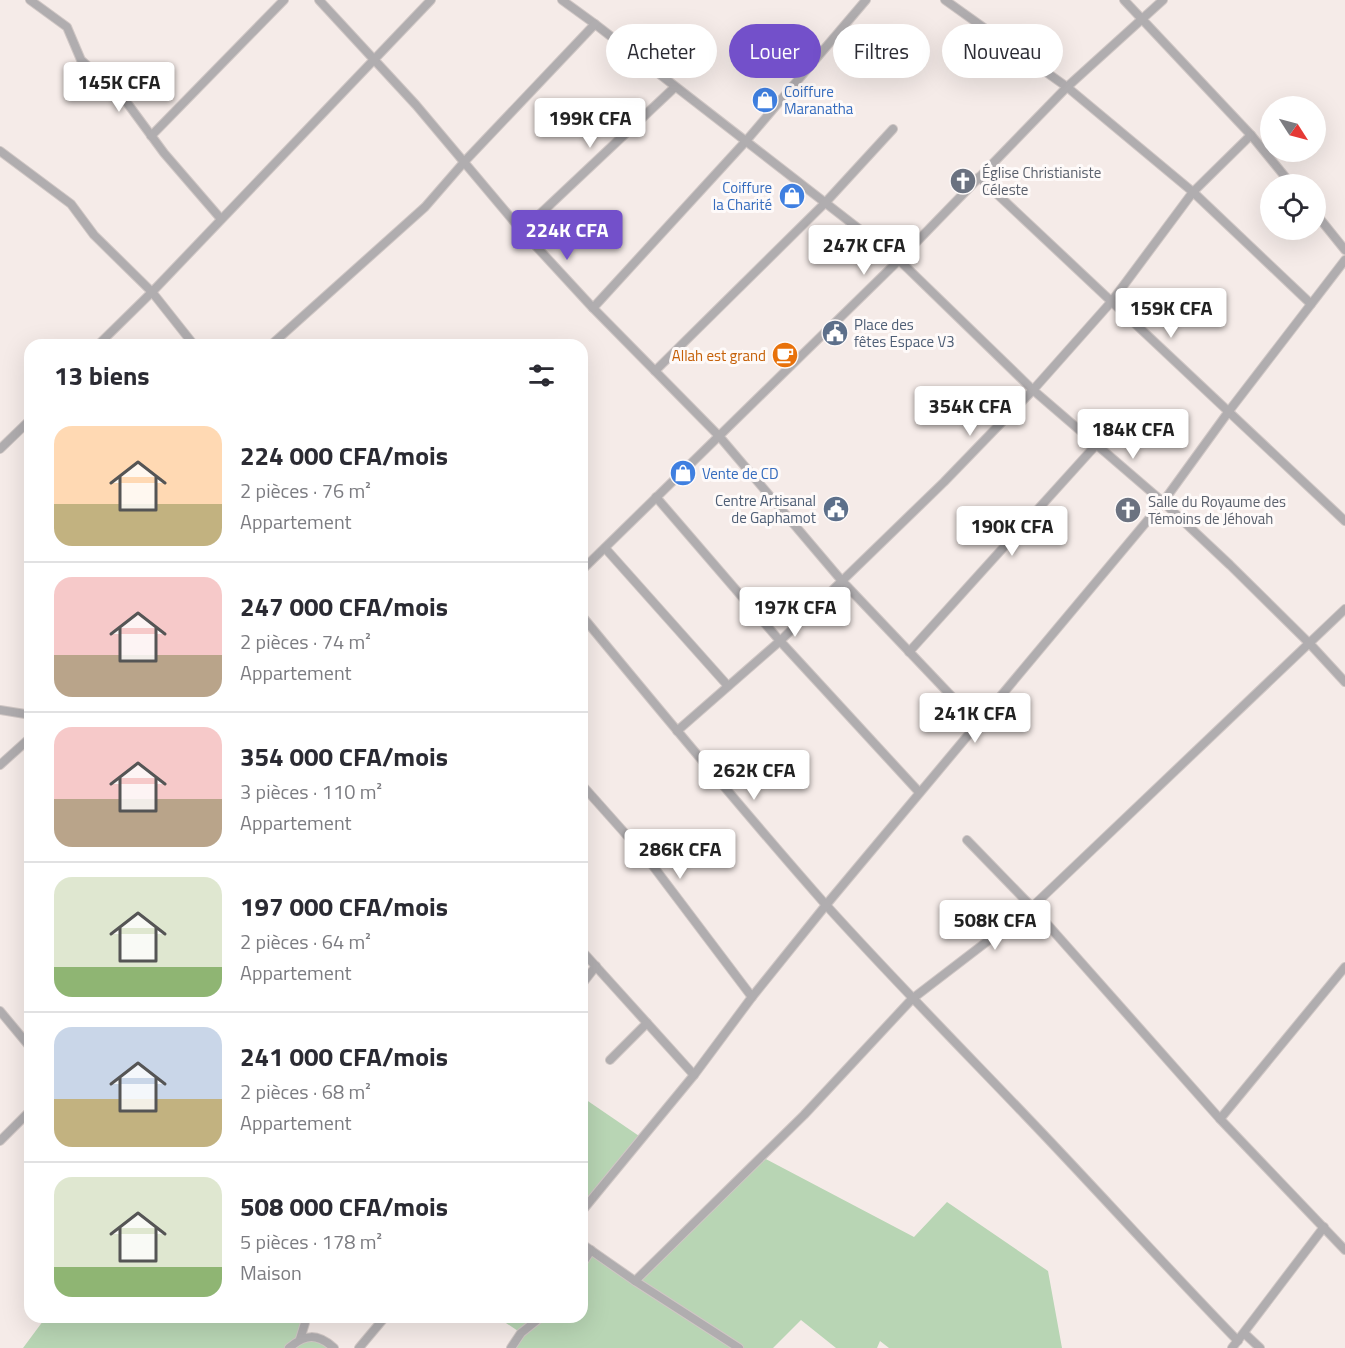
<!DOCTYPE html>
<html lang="fr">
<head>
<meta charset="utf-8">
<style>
  body { margin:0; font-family:"Titillium Web",sans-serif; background:#f2f2f3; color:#2b2b33; height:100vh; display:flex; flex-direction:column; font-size:22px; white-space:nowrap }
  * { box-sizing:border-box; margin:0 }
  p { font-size:20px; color:#7c7c81 }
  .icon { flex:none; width:33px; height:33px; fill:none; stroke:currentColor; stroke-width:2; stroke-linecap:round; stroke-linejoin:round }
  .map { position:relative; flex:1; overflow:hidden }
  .side { position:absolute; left:24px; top:339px; width:564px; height:984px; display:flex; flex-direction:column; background:#fff; border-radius:18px; box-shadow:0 6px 24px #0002 }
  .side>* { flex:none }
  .top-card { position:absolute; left:606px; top:24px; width:570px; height:54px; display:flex; gap:12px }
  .needle { width:39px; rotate:126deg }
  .buttons { position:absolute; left:1260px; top:96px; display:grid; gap:12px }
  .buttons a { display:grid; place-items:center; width:66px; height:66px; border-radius:50%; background:#fff; box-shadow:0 6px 24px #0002; font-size:30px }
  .price { position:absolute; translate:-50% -51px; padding:0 14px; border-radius:6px; background:#fff; color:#222; font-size:20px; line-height:39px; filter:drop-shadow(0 2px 3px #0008) }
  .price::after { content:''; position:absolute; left:50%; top:36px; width:18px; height:14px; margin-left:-9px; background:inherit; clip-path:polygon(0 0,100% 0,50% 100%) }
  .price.current { background:#7350ca; color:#fff }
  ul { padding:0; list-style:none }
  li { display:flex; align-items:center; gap:18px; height:150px; padding:0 30px }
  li+li { border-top:2px solid #e1e1e2 }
  li span { display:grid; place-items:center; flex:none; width:168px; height:120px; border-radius:18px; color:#555 }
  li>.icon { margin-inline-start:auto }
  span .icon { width:72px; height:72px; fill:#fffc; stroke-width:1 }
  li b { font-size:26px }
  h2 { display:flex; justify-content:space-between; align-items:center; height:72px; padding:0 30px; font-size:26px }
  .chip { padding:0 21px; border-radius:27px; background:#fff; box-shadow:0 6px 24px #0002; font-size:21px; line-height:54px }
  .chip.current { background:#7350ca; color:#fff }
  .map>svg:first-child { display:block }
</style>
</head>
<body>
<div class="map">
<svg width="1345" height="1348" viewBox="0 0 1345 1348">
  <rect width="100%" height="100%" fill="#f5ebe8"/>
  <g fill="#b8d5b4">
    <polygon points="582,1097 642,1138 582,1211"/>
    <polygon points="762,1157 914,1237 947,1202 1048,1271 1062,1348 889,1348 880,1341 877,1348 836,1348 801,1320 773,1348 511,1348 521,1333 497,1317 582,1317 582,1244 636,1280"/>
    <polygon points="46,1317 301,1317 305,1323 300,1339 321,1339 334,1348 23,1348"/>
  </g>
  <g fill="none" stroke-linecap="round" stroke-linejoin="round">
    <defs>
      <g id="street">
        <polyline points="30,0 67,27 81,60 125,100 164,153 221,219"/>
        <polyline points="319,0 416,105 522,231 593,308 719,436 842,581 977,723"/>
        <polyline points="562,0 595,24"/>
        <polyline points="945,0 1067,87 1193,192 1311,304"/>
        <polyline points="1124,0 1251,135 1291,184"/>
        <polyline points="151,136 284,0"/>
        <polyline points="0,151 71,204 94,235 152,292 194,345"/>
        <polyline points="979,177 1345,521"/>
        <polyline points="1316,214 1345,250"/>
        <polyline points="522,231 675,87"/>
        <polyline points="593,308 746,141 866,0"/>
        <polyline points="98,345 152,292 431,0"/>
        <polyline points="271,345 425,207 465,161 595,24 899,260 1033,390 1163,502 1230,565 1310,644 1345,682"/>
        <polyline points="655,371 825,203 893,129"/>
        <polyline points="0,449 30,420"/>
        <polyline points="656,497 780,641 919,792"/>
        <polyline points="605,548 728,686"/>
        <polyline points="582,570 899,260 1067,87 1163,0"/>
        <path d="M582,616c80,97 161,195 244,289 65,72 133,141 200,211 71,74 140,151 212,225"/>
        <polyline points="909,652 1096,445"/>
        <polyline points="0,710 25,714 30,713"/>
        <polyline points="677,731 780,641 944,482 1033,390 1112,301 1193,192 1251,135"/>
        <polyline points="0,765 30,738"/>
        <polyline points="582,785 647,858 752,997"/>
        <polyline points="967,840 1032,907 1220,1119 1345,1250"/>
        <polyline points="582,951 694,1075"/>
        <polyline points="582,984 596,966"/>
        <polyline points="0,1011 30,1047"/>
        <polyline points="610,1060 647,1023"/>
        <polyline points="1220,1119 1345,967"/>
        <polyline points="0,1141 30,1111"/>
        <polyline points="582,1211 694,1075 752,997 826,905 1163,502 1229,411 1345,260"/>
        <polyline points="582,1244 635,1281 739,1348"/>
        <polyline points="582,1264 591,1250"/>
        <polyline points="635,1281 804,1115 912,999 1032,907 1345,609"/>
        <polyline points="1244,1333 1260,1348"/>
        <polyline points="300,1339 305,1323 302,1317"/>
        <path d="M289,1348c16,-14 28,-15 45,0"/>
        <polyline points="359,1348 385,1317"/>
        <polyline points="511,1348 521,1333 541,1317"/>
        <polyline points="1232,1348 1324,1227"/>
      </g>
    </defs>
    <use href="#street" stroke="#d0c7c5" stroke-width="10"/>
    <use href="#street" stroke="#b0adaf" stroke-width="8"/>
  </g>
  <defs>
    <symbol id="shop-disc" viewBox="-11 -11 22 22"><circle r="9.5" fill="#3f7fe0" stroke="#fefaf9"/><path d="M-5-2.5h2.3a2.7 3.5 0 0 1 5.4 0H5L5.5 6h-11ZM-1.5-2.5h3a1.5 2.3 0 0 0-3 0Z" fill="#fff"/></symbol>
    <symbol id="church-disc" viewBox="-11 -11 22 22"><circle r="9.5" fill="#6b7280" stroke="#fefaf9"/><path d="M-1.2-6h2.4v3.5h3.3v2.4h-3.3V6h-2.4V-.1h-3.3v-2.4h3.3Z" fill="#fff"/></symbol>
    <symbol id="civic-disc" viewBox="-11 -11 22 22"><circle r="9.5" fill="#5c6f8a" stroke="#fefaf9"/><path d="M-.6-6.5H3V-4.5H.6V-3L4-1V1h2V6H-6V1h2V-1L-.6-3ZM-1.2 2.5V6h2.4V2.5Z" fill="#fff"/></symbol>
    <symbol id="cafe-disc" viewBox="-11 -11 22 22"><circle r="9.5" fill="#e8710a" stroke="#fefaf9"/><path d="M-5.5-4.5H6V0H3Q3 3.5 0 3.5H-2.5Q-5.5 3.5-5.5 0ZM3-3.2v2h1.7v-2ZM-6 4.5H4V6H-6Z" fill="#fff"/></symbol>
  </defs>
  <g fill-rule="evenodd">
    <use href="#shop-disc" x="750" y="85" width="30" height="30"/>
    <use href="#church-disc" x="948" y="166" width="30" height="30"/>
    <use href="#shop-disc" x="777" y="181" width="30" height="30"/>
    <use href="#civic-disc" x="820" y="318" width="30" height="30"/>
    <use href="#cafe-disc" x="770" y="340" width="30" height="30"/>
    <use href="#shop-disc" x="668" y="458" width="30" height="30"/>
    <use href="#civic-disc" x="821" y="494" width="30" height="30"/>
    <use href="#church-disc" x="1113" y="495" width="30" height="30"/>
  </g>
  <g text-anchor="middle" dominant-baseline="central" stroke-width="6" stroke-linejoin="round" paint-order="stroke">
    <g font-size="15" fill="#366cbe" stroke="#fefaf9" text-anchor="start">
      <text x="784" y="91">Coiffure<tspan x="784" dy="17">Maranatha</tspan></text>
      <text x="772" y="187" text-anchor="end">Coiffure<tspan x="772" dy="17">la Charité</tspan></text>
      <text x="702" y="473">Vente de CD</text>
    </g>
    <g font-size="15" fill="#5b616d" stroke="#fefaf9" text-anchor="start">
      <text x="982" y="172">Église Christianiste<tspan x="982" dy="17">Céleste</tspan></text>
      <text x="1148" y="501">Salle du Royaume des<tspan x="1148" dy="17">Témoins de Jéhovah</tspan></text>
    </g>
    <g font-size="15" fill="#4e5e75" stroke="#fefaf9" text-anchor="start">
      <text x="854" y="324">Place des<tspan x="854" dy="17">fêtes Espace V3</tspan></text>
      <text x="816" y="500" text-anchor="end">Centre Artisanal<tspan x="816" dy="17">de Gaphamot</tspan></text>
    </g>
    <g font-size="15" fill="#c56008" stroke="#fefaf9" text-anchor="end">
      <text x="766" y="355">Allah est grand</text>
    </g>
  </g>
</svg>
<div class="buttons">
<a><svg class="needle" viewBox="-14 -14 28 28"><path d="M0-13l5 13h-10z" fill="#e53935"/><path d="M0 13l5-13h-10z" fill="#7c7c81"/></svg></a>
<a><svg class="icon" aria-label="locate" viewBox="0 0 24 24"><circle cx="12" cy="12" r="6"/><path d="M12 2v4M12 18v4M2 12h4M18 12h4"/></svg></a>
</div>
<b class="price" style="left:119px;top:113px">145K CFA</b>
<b class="price" style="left:590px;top:149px">199K CFA</b>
<b class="price current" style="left:567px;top:261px">224K CFA</b>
<b class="price" style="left:864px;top:276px">247K CFA</b>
<b class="price" style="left:1171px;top:339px">159K CFA</b>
<b class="price" style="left:970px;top:437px">354K CFA</b>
<b class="price" style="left:1133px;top:460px">184K CFA</b>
<b class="price" style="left:1012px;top:557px">190K CFA</b>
<b class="price" style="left:795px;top:638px">197K CFA</b>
<b class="price" style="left:975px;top:744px">241K CFA</b>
<b class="price" style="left:754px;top:801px">262K CFA</b>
<b class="price" style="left:680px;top:880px">286K CFA</b>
<b class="price" style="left:995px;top:951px">508K CFA</b>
<div class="top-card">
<a class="chip">Acheter</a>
<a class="chip current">Louer</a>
<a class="chip">Filtres</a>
<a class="chip">Nouveau</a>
</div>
<section class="side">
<h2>13 biens<svg class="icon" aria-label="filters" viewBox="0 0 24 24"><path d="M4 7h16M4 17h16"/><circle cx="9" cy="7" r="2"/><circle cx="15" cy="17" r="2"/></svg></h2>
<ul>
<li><span style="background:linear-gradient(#ffd9b3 65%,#c2b280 0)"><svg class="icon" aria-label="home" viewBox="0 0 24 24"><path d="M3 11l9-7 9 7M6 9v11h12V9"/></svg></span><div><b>224 000 CFA/mois</b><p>2 pièces · 76 m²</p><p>Appartement</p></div></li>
<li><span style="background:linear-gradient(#f6c9c9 65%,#b9a48a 0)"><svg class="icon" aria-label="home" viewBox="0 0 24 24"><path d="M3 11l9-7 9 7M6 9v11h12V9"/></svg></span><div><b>247 000 CFA/mois</b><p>2 pièces · 74 m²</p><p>Appartement</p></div></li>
<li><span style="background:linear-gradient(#f6c9c9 60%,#b9a48a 0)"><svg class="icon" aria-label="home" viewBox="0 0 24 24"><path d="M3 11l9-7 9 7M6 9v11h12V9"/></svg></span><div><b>354 000 CFA/mois</b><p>3 pièces · 110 m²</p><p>Appartement</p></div></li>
<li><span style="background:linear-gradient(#dfe7d0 75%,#8fb573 0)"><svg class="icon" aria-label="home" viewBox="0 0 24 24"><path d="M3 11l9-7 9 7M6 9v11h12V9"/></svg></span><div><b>197 000 CFA/mois</b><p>2 pièces · 64 m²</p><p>Appartement</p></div></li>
<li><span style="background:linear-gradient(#c9d6e8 60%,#c2b280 0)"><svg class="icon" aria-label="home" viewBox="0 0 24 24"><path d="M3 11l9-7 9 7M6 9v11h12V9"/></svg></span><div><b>241 000 CFA/mois</b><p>2 pièces · 68 m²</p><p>Appartement</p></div></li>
<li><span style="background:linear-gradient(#dfe7d0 75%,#8fb573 0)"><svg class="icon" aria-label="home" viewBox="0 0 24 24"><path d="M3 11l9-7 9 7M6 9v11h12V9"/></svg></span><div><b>508 000 CFA/mois</b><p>5 pièces · 178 m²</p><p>Maison</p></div></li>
</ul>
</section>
</div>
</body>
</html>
